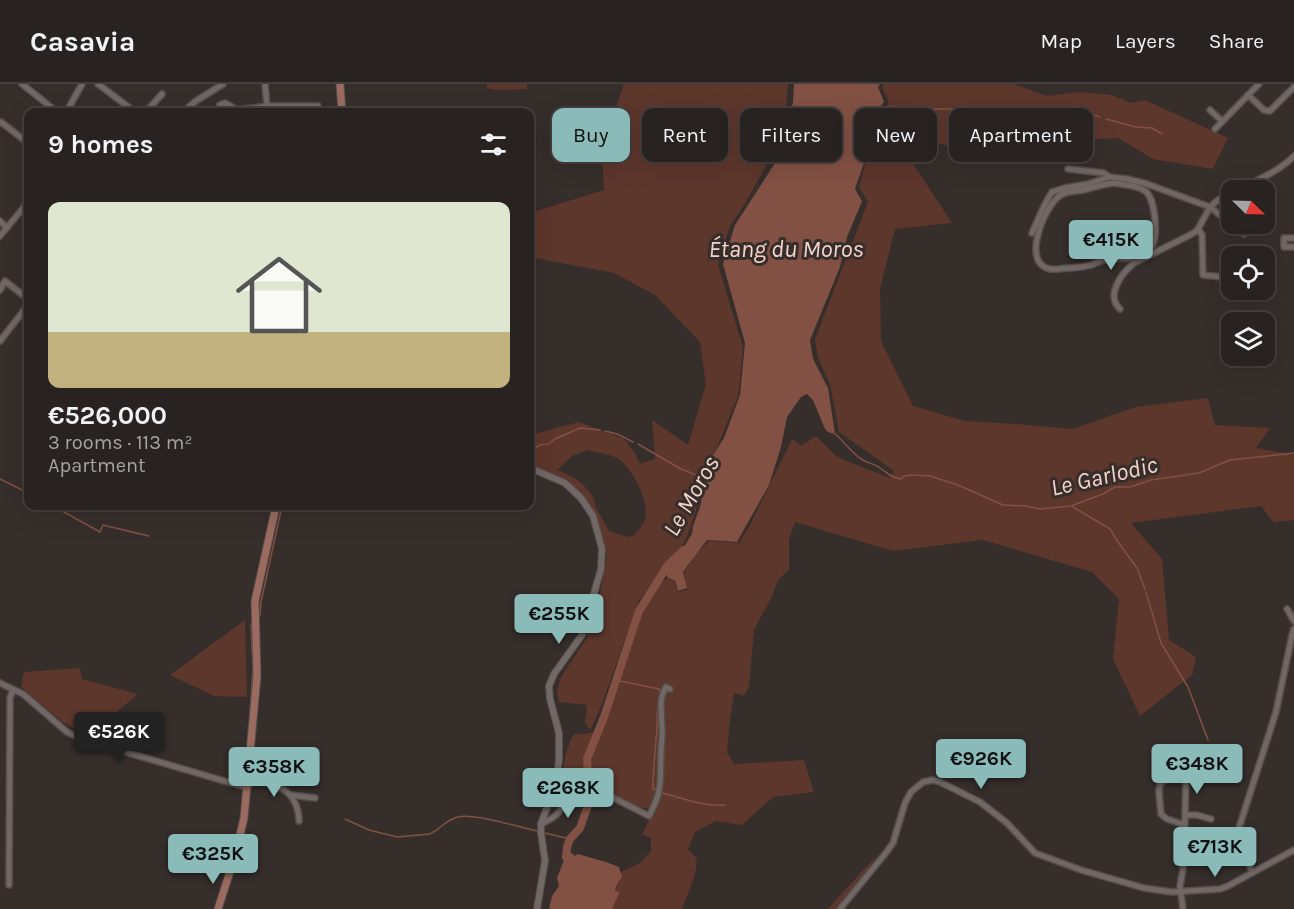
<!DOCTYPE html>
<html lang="en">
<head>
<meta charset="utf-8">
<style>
  body { margin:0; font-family:Karla,sans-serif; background:#342f2d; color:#f1f3f6; height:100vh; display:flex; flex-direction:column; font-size:22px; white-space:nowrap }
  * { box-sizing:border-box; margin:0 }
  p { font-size:20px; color:#a5a4a5 }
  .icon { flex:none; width:33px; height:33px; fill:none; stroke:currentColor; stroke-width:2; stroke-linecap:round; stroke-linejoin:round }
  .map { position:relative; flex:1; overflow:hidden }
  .panel { position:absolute; left:24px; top:24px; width:510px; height:402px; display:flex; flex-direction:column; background:#282220; border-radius:12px; box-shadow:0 6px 24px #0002,0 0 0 2px #443f3e }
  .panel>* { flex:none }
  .top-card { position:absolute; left:552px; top:24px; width:570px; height:54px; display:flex; gap:12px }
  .needle { width:39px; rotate:113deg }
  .controls { position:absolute; left:1221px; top:96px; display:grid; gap:12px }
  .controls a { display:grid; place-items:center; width:54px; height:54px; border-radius:12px; background:#282220; box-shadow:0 6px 24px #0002,0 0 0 2px #443f3e; font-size:30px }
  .price { position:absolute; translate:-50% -51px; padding:0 14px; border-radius:6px; background:#8bbbb9; color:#111; font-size:20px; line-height:39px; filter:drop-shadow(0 2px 3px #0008) }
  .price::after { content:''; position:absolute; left:50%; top:36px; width:18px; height:14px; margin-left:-9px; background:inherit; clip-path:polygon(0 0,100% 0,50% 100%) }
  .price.active { background:#222; color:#fff }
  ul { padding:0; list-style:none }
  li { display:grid; align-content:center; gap:12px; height:318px; padding:0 24px }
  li+li { border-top:2px solid #443f3e }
  li span { display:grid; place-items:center; height:186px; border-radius:12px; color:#555 }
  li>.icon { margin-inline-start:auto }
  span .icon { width:108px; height:108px; fill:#fffc; stroke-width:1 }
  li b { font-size:26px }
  h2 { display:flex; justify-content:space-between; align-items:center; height:72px; padding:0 24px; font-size:26px }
  .tag { padding:0 21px; border-radius:12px; background:#282220; box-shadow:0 6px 24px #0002,0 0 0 2px #443f3e; font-size:21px; line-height:54px }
  .tag.active { background:#8bbbb9; color:#111 }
  header { display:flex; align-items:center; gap:36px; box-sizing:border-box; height:84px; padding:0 30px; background:#282220; border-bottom:2px solid #443f3e }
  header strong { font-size:28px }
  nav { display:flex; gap:33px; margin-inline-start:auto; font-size:21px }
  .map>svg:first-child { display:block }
</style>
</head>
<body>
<header>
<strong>Casavia</strong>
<nav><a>Map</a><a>Layers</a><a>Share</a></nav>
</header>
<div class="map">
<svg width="1294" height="825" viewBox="0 0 1294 825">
  <rect width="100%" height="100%" fill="#362e2b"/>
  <g fill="#5d362c" fill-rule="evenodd">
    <polygon points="487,0 527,0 527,5 498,6 487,4"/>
    <path d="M624,0h164l-2,24 -13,46 -29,51 -14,21 -12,38 6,21 19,62 -3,35 -3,17 -19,46 -18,37 2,1 -5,24 -11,32 -10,17 -16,22 -21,22 -37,104 -12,27 -5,-9 2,-17 -28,-3 -2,-11 4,-14 26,-39v-11l11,-22 9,-49 -10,-36 -16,-26 -8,-7 -43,-19v-33l49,-13 45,17 11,14 5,11 15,-5 -3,-39 36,25 18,-61 -6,-42 -45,-47 -41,-22 -84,-16v-44l74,-23 -3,-53 10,-15zM588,366c10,3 24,4 32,10 13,11 30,42 25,59 -2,6 -7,12 -11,16l-7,2 -18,-6c-4,-7 -7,-14 -12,-21 -2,-5 -2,-10 -5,-14 -7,-13 -21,-21 -35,-26l15,-14z"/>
    <path d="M884,0h129l34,12 32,-4 33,3 18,8 15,-3 83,38 -15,31 -60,-10 -35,-21 -52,3 -54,-6 -33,18 -60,-14 -5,26 38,58 -57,6 -15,60 1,52 32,65 52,15 52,3 55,5 64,-22 72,-9 7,27 55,3 -14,20 38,7v65l-21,2 -12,-16 -130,17 31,36 7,81 27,17 -4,18 -52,41 -27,-57 6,-60 -27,-27 -109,-32 -90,11 -98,-29 -6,17v31l-10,9 -9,21 -16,30 -5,56 -5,10 -10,-3 -4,27 -3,32 7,12 70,-4 10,32 -41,5 -31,28 -26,-4 -21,11 -7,17 9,10 -2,16 -13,34h-72l11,-37 19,-9 11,-12v-13l-9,-4 16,-31 -9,5h-11l-31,-17 -17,-3 -5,2 -21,-9c-2,-16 2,-33 10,-47 9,1 17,-2 26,-2l12,-48 15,-31 5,-22 12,-31 23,-22 7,3 4,11 9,-2 -3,-17 11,-18 14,-14 30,2 11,-18 42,-86 9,7 15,-10 21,21 53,21 4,-7 -55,-39 -9,-48 -12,-26 -3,-19 53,-137 -9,-15 20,-74 10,-9 -2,-7 -5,-9z"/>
    <polygon points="245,536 247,613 214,612 170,591"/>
    <polygon points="80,584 82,595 138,610 89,651 64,639 21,603 24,588"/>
    <polygon points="877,771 843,825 828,825"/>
  </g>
  <g fill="#835144">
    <polygon points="794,0 880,0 878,3 884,18 876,27 870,61 855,105 862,117 847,153 840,183 810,256 813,275 828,304 835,350 828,348 825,345 813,316 807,310 801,313 787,333 781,363 769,401 737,458 707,456 683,488 687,504 678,507 675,497 667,493 667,489 692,450 693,442 701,420 703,401 710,376 724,354 740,311 745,259 723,180 735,141 779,73 788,35 793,19"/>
    <polygon points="566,763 569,763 568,766 575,772 578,770 606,778 619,783 622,793 618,798 615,806 617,808 620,807 612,825 549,825 552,812 559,802 557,794 564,776"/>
  </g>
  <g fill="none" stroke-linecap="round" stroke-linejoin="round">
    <g stroke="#835144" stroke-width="1.5">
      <polyline points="888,22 916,25 946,25 1016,29 1062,28 1094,31 1100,33"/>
      <polyline points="1106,35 1136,43 1152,44 1162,50"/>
      <polyline points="1,41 28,63"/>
      <polyline points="605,347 617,350 633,358"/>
      <path d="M835,350c10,8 17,20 28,26 5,3 12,4 17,8 7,5 12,10 21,11l3,-3 7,-1 19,1 28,9 45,20 22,1 15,3 31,-3 32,-12 12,-7h15l21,-7 48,-7 31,-13 64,-7"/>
      <polyline points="638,360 681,385 706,395"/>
      <polyline points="530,367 540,361 549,360 555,355 580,344 600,346"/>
      <polyline points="0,395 28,409"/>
      <polyline points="53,422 100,448 103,441 149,452"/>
      <polyline points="1073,423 1110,445 1118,458 1137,484 1145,505"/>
      <polyline points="1146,508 1161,559 1188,603 1208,656"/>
      <polyline points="258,533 260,531 261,518 282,422"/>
      <polyline points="615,596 659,605 660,609"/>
      <polyline points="250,630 253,585 251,540 252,539"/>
      <path d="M656,706l-3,-1c0,-21 3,-42 4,-63 1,-7 -1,-13 1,-19"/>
      <path d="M663,709c19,5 42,14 62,12"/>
      <path d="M345,735l24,11 28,7 33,-3c11,-5 15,-14 28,-17 15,-4 62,10 79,14"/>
      <polyline points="545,749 570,755"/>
    </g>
    <polyline stroke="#835144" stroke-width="8" points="566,773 567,763 570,755 580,744 590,716 592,707 588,688 587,675 604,633 639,527 668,481 684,466"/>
    <defs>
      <g id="minor">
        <polyline points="22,0 57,28"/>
        <polyline points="98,0 135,28"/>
        <polyline points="1248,11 1264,26 1270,27 1294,3"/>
        <polyline points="220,21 225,19 237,26 267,22 265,0"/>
        <polyline points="267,22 318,22"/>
        <polyline points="1210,26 1222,37"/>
        <polyline points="67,27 82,0"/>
        <polyline points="146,28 162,10"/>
        <polyline points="183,28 196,17 223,0"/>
        <polyline points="0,39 1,38 28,59"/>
        <polyline points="1215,45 1259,0"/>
        <polyline points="1068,85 1104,89 1109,93"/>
        <path d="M1114,99c10,2 23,2 31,8 10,6 14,46 6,56 -3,3 -9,6 -12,8 -12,7 -19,1 -31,4 -6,1 -12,4 -17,6 -10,3 -22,3 -32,4 -41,5 -18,-56 -2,-71 7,-7 16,-6 26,-8 10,-2 20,-6 31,-7z"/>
        <path d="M1236,106c20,-9 42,-18 58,-34"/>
        <polyline points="0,137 7,144"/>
        <polyline points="1198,145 1202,151 1203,191 1232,194"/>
        <polyline points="1032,149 1043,124 1052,108 1065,104 1088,100 1109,93 1127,95 1147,100 1210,123 1244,150"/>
        <polyline points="0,152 24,123 28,114"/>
        <polyline points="1294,154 1284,154 1284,163 1294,163"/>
        <polyline points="0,206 5,197 28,215"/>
        <path d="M1120,225c-15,-14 2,-36 14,-46l54,-27 9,-5 13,-24 8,-7 14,-8"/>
        <polyline points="0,257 28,221"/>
        <polyline points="1287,525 1294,537"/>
        <polyline points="0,599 23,610 67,648 81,655 248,704"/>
        <path d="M249,694c27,6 49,11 50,43"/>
        <polyline points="291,711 315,714"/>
        <polyline points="1185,731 1197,731 1211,735"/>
        <path d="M541,740c6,-3 13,-6 17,-11 7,-8 8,-19 13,-28h7l15,13 9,-5 4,1 43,22c14,-25 11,-37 12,-64 0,-8 2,-16 1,-23 0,-14 -4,-30 4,-42l4,2"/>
        <polyline points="1252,789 1238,747 1276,628 1292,551 1294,545"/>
        <polyline points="9,801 10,614 13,606"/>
        <polyline points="840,825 885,770 893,759 905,719 911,708 923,698 933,696 940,698 980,718 1007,739 1035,769 1081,786 1144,804 1172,808 1220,805 1228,802 1294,766"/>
        <path d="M1183,825l-3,-23 4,-23 2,-87c-34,3 -27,9 -25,38l6,5 18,6"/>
      </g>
      <polyline id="tertiary" points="530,384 565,399 581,414 593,432 602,465 601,485 582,551 554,590 549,602 550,615 559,649 559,676 556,698 541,740 541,749 545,777 537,825"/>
      <g id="secondary">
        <polyline points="340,0 342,28"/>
        <polyline points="218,825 235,772 244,734 257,592 255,517 276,422"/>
      </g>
    </defs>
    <use href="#minor" stroke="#544d4b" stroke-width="8"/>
    <use href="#tertiary" stroke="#544d4b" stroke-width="8"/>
    <use href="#secondary" stroke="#544d4b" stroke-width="9"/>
    <use href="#minor" stroke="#716764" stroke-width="5"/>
    <use href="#tertiary" stroke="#716764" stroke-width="6"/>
    <use href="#secondary" stroke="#9b6b5f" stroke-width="7"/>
  </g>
  <g text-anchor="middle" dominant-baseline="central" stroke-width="6" stroke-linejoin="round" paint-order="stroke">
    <g font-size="24" font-style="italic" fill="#f6d3ca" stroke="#362e2b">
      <text x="786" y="165">Étang du Moros</text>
      <text transform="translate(1104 392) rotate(-13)">Le Garlodic</text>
      <text transform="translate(691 412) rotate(-60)">Le Moros</text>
    </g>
  </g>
</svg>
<div class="controls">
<a><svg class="needle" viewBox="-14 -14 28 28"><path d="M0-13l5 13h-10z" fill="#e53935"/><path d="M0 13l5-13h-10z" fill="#a5a4a5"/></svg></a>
<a><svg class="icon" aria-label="locate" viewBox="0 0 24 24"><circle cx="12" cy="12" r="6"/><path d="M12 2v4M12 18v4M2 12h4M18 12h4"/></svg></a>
<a><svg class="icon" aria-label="layers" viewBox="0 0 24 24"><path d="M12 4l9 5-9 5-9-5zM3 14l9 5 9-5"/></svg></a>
</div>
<b class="price" style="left:1111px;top:187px">€415K</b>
<b class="price" style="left:559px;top:561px">€255K</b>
<b class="price active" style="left:119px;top:679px">€526K</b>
<b class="price" style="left:981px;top:706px">€926K</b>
<b class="price" style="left:1197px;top:711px">€348K</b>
<b class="price" style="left:274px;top:714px">€358K</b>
<b class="price" style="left:568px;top:735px">€268K</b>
<b class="price" style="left:1215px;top:794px">€713K</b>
<b class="price" style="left:213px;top:801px">€325K</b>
<div class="top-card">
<a class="tag active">Buy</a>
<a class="tag">Rent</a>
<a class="tag">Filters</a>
<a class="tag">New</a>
<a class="tag">Apartment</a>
</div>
<section class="panel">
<h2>9 homes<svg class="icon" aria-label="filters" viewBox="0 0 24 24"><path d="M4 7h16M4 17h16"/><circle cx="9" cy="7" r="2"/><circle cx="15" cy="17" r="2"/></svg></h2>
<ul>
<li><span style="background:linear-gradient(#dfe7d0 70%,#c2b280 0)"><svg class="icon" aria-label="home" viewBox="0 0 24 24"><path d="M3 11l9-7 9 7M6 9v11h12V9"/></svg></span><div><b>€526,000</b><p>3 rooms · 113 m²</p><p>Apartment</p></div></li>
</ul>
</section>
</div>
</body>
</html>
